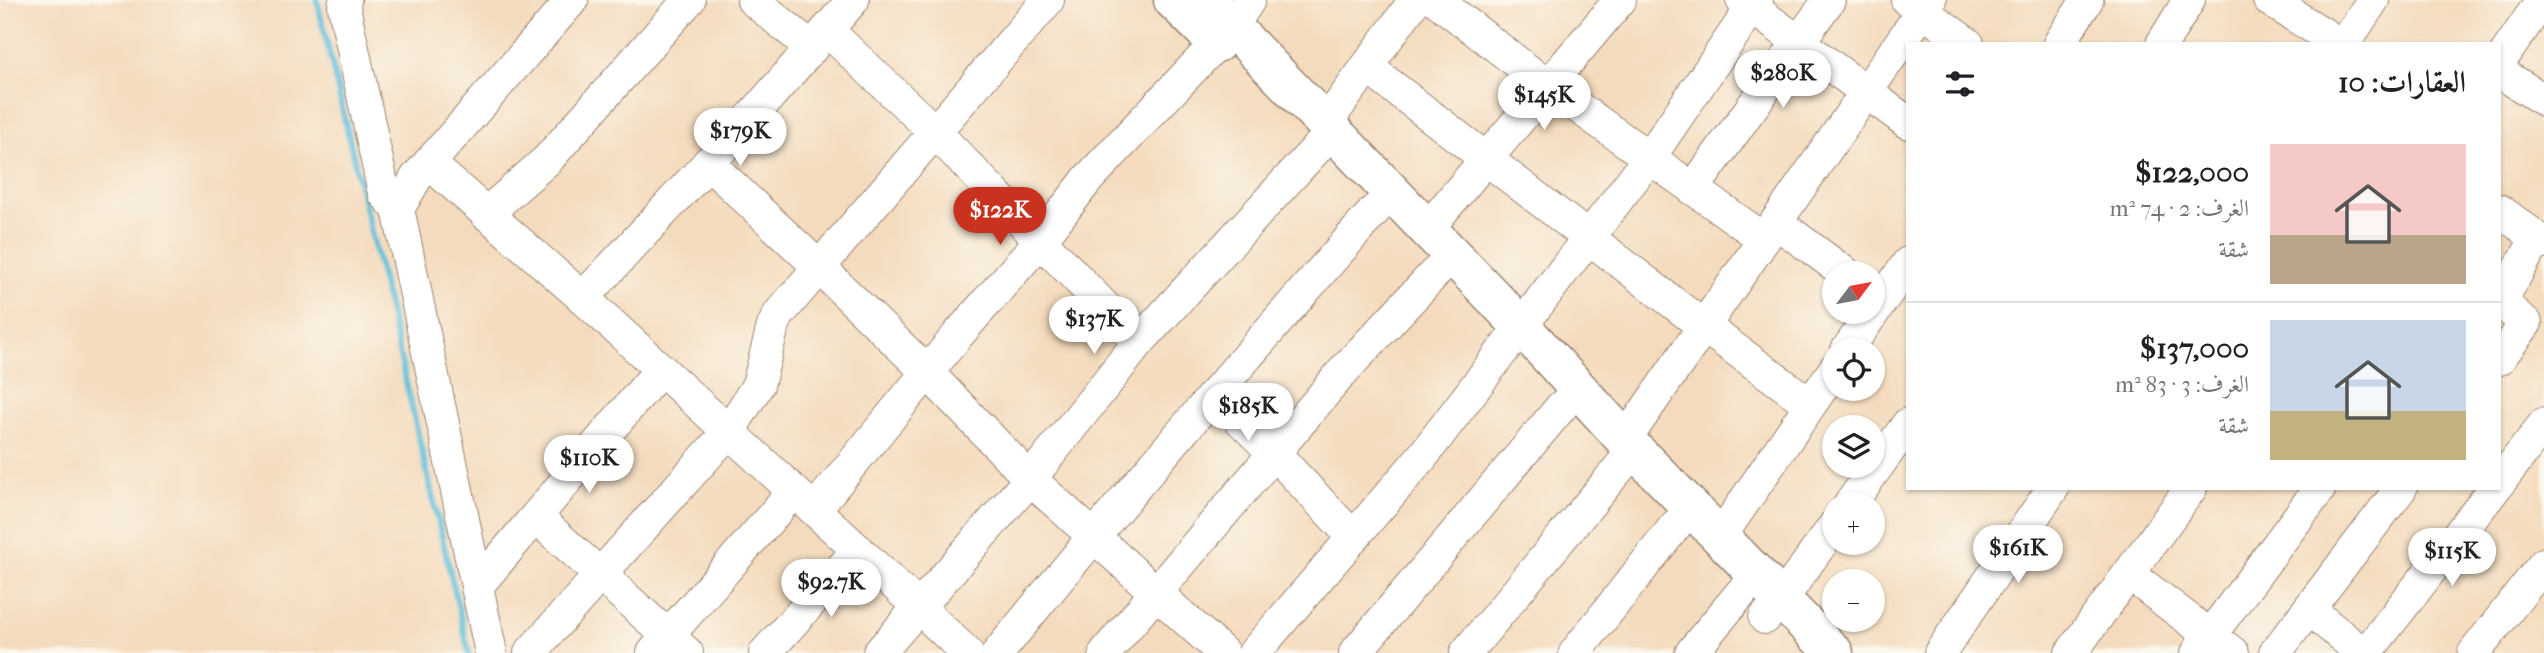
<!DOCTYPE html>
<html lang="ar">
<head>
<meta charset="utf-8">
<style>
  body { margin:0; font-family:"IM FELL French Canon",Amiri,serif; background:#f2f2f2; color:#202124; direction:rtl; height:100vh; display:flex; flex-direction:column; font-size:26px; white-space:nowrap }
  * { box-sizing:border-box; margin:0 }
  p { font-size:23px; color:#757577 }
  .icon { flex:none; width:38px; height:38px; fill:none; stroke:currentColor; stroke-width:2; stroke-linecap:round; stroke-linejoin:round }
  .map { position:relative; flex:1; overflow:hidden; direction:ltr }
  .drawer { position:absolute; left:1906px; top:42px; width:595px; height:448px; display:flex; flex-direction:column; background:#fff; border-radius:0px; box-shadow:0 2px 5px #0004; direction:rtl }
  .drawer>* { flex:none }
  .needle { width:46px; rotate:58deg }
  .tools { position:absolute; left:1822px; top:261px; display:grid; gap:14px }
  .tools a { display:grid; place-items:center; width:63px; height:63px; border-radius:50%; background:#fff; box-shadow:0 2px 5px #0004; font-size:35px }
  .price { position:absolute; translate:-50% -60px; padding:0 16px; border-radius:24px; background:#fff; color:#222; font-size:23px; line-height:46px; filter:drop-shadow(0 2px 4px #0008) }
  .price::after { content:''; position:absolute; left:50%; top:42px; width:21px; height:16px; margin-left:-10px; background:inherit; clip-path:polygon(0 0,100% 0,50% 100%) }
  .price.active { background:#c8321e; color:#fff }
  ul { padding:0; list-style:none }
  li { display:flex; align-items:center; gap:21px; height:175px; padding:0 35px }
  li+li { border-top:2px solid #e0e0e0 }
  li span { display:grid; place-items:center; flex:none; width:196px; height:140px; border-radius:0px; color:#555 }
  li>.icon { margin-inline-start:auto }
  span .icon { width:84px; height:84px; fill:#fffc; stroke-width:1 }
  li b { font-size:30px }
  h2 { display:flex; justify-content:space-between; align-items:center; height:84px; padding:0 35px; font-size:30px }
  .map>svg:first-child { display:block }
</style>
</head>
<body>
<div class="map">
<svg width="2544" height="653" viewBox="0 0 2544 653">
  <rect width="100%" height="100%" fill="#fbf7ec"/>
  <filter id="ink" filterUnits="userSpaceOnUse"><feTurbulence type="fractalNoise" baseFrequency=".0143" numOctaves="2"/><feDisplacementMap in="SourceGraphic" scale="14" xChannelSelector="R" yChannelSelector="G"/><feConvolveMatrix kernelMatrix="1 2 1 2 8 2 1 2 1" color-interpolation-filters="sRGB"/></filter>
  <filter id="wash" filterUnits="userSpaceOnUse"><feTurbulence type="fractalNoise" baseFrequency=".00686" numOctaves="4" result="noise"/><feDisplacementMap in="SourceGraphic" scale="28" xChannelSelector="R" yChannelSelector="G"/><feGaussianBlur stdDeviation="1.57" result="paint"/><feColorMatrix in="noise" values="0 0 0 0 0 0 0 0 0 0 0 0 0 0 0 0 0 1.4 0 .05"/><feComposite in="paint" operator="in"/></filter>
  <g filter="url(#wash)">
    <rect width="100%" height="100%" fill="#f4dbbd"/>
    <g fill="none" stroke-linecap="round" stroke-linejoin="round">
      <polyline stroke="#5cbeda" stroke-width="6" points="317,0 469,653"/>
    </g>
  </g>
  <g filter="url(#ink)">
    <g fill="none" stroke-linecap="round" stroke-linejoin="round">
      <defs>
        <g id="minor">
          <polyline points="345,0 344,7 384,193 398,209"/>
          <polyline points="753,0 812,48"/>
          <polyline points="1436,0 1548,86 1764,239"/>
          <polyline points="1742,0 1908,123"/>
          <polyline points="1907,0 1968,44"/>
          <polyline points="2269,0 2340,44"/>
          <polyline points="827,30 936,133 1139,342"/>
          <polyline points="2059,44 2087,0"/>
          <polyline points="2162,44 2189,0"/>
          <polyline points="2344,44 2373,0"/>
          <polyline points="2499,63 2542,0"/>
          <polyline points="1367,67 1702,325 1810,404"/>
          <polyline points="2499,72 2544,100"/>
          <polyline points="1326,123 1415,0"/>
          <polyline points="429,163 583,298 858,550 967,653"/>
          <polyline points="708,163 819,267 927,372 1030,479 1223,653"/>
          <polyline points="1693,189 1829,0"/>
          <polyline points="2499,210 2544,243"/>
          <polyline points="486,214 547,160 689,0"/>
          <polyline points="1776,222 1845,273"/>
          <polyline points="1428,228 1620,0"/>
          <polyline points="583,298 754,114 853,0"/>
          <polyline points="1847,350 1908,263"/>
          <path d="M2499,359l27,-36c-11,-9 -23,-15 -20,-31l31,-54"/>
          <polyline points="1214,394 1274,453 1353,537"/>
          <polyline points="1625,440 1930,0"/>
          <polyline points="2499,483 2544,424"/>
          <polyline points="1850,504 1908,424"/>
          <polyline points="815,509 957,336 1040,241 1088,179 1232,27 1249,0"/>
          <polyline points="536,517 687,653"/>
          <polyline points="1720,537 1834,370"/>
          <polyline points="2129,574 2233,653"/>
          <polyline points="477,586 661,369"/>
          <polyline points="2309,609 2362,653"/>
          <polyline points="1765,618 1782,599 1834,526"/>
          <polyline points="491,653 398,209 416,178 572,0"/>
          <polyline points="530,653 729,431 758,385 773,326 779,314 1048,0"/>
          <polyline points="653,653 793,492"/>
          <polyline points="765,653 858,550"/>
          <polyline points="879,653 1030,479 1139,342 1317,148"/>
          <path d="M998,653c122,-151 249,-298 378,-444"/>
          <polyline points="1105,653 1345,369 1436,272"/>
          <polyline points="1254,653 1422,457 1649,158 1757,0"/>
          <polyline points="1355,653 1562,406"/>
          <polyline points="1466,653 1634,450"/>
          <polyline points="1575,653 1676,525"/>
          <polyline points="1691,653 1741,593"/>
          <polyline points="1940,653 2053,488"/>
          <polyline points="2071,653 2191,488"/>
          <polyline points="2197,653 2320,488"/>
          <polyline points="2275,653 2401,488"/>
          <polyline points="2366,653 2495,488"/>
          <polyline points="2474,653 2544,564"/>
        </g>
        <g id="major">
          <polyline points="1173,0 1217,43"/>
          <polyline points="1206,0 1522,327 1625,440 1834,653"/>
        </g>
      </defs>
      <use href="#minor" stroke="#98826e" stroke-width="34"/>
      <use href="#major" stroke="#98826e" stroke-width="41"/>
      <use href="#minor" stroke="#fff" stroke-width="32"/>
      <use href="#major" stroke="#fff" stroke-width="38"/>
    </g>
  </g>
</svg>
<div class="tools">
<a><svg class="needle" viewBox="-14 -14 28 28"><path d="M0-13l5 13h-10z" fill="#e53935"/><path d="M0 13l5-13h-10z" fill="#757577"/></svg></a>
<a><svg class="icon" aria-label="locate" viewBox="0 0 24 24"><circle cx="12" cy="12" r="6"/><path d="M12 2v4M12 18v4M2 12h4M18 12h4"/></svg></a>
<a><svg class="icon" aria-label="layers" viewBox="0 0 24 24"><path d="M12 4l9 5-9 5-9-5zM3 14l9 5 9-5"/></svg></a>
<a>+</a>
<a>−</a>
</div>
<b class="price" style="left:1783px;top:110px">$280K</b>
<b class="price" style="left:1544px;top:132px">$145K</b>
<b class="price" style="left:740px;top:168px">$179K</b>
<b class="price active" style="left:1000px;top:247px">$122K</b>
<b class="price" style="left:1094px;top:356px">$137K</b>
<b class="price" style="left:1248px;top:443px">$185K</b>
<b class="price" style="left:589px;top:495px">$110K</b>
<b class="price" style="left:2018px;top:585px">$161K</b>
<b class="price" style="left:2452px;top:588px">$115K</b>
<b class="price" style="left:831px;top:619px">$92.7K</b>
<section class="drawer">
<h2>العقارات: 10<svg class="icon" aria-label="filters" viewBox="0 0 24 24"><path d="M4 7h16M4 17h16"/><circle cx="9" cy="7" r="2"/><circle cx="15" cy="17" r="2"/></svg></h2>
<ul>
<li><span style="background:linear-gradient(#f6c9c9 65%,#b9a48a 0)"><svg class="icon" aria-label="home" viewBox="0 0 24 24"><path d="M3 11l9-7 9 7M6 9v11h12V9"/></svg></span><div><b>$122,000</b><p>الغرف: 2 · 74 m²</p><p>شقة</p></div></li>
<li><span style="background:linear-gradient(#c9d6e8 65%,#c2b280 0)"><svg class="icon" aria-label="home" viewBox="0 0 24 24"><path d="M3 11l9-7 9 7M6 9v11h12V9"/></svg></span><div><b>$137,000</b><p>الغرف: 3 · 83 m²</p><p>شقة</p></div></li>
</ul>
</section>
</div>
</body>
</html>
